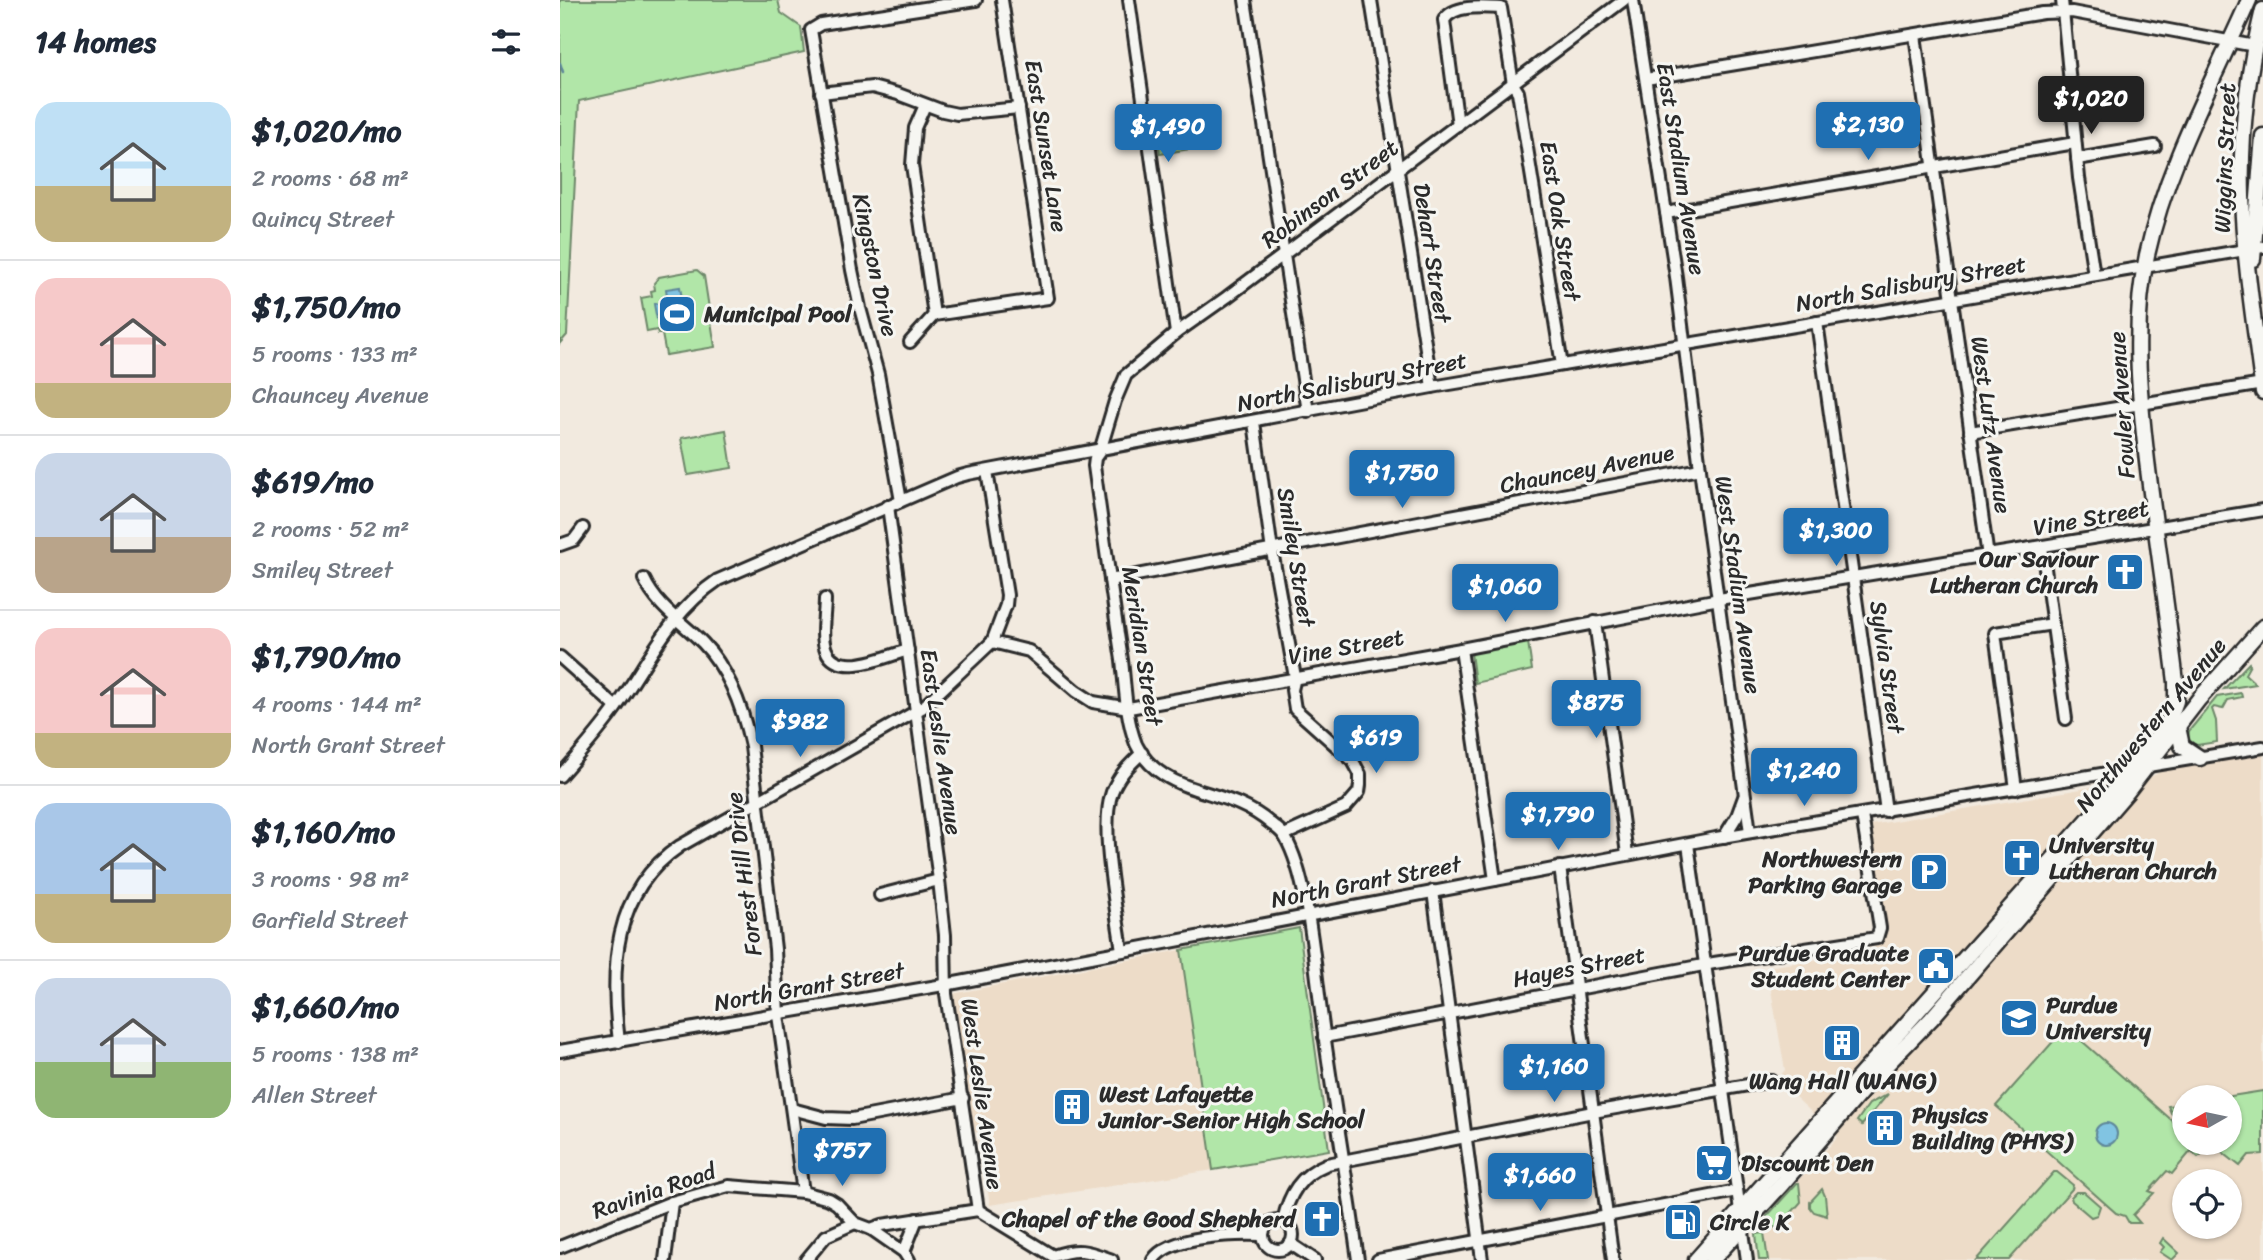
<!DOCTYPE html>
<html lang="en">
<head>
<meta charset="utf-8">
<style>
  body { margin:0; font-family:Sriracha,sans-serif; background:#f2f2f3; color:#1f2937; height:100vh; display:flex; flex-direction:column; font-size:26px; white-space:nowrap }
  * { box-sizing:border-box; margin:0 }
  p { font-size:23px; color:#747a83 }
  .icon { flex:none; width:38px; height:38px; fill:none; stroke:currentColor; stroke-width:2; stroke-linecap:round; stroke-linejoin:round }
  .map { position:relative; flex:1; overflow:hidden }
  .details { display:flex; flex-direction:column; background:#fff; width:560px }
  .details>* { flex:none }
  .needle { width:46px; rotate:261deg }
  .controls { position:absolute; left:1612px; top:1085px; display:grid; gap:14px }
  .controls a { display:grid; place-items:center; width:70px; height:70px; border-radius:50%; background:#fff; box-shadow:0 2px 5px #0004; font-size:35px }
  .price { position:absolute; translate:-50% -60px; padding:0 16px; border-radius:7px; background:#1f6fb2; color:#fff; font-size:23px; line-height:46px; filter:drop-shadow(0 2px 4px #0008) }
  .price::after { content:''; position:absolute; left:50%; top:42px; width:21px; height:16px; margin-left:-10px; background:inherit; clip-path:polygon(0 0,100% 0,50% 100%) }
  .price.on { background:#222; color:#fff }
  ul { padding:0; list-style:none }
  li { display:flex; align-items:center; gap:21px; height:175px; padding:0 35px }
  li+li { border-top:2px solid #e0e1e3 }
  li span { display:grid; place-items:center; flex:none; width:196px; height:140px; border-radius:21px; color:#555 }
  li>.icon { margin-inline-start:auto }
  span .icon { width:84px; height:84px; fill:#fffc; stroke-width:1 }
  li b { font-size:30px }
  h2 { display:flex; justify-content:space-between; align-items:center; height:84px; padding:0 35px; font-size:30px }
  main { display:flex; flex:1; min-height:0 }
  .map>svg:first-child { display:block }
</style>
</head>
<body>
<main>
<section class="details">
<h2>14 homes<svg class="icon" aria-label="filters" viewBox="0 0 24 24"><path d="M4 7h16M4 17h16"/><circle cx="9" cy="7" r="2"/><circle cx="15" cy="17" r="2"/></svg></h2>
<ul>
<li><span style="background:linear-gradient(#bfe0f5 60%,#c2b280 0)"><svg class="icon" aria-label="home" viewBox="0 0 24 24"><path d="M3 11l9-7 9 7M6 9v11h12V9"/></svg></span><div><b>$1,020/mo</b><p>2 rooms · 68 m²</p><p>Quincy Street</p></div></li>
<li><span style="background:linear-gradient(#f6c9c9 75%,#c2b280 0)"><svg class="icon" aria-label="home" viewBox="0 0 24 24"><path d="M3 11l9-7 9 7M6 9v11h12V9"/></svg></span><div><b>$1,750/mo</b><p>5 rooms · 133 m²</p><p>Chauncey Avenue</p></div></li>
<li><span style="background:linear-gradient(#c9d6e8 60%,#b9a48a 0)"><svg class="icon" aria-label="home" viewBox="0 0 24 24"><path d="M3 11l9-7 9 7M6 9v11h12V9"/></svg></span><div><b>$619/mo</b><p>2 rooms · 52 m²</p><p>Smiley Street</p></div></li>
<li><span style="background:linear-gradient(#f6c9c9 75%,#c2b280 0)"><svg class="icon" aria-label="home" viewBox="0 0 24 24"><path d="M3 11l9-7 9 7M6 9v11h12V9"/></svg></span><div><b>$1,790/mo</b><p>4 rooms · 144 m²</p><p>North Grant Street</p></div></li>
<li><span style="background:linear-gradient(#a9c7e8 65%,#c2b280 0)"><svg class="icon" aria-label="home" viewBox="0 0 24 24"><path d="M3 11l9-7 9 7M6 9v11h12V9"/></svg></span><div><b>$1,160/mo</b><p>3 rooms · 98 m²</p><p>Garfield Street</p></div></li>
<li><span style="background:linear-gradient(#c9d6e8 60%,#8fb573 0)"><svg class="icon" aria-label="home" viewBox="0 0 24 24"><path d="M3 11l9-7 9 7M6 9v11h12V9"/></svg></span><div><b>$1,660/mo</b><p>5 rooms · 138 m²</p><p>Allen Street</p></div></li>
</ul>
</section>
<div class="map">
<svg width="1703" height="1260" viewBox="0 0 1703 1260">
  <rect width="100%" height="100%" fill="#f2eadf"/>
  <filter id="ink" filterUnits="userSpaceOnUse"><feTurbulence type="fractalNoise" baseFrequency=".0143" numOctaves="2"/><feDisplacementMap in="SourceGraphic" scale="14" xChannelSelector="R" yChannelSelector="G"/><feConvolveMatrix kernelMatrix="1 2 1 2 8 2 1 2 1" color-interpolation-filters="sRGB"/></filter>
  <g filter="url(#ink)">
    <g fill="#eddcc8" fill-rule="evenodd">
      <path d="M1703,753v507h-504l-3,-26 12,-2 -2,-16 72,-79 -61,-57 8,-10 -18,-103 95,-14 20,-10 5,-12 -16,-106 234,-40 2,4 36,-8 19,-10zM1624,1097h46v46h-46zM1624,1181h46v46h-46z"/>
      <polygon points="621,950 653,1170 430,1205 422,1153 424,1136 413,1130 392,994"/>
    </g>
    <g fill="#b1e6a8" stroke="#6e886a" stroke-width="2">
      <polygon points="0,0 218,0 221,13 241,27 244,52 19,101 7,335 0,343"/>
      <polygon points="642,107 648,146 600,154 594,114"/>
      <polygon points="137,270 144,276 155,347 106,355 102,334 98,334 97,330 87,332 81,298 92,296 91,291 95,290 94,283 99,277"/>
      <polygon points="166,430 172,468 128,475 121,438"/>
      <polygon points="968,642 972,670 915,683 911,653"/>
      <polygon points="1689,663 1690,665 1685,674 1696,684 1664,689"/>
      <polygon points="1681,693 1682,697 1668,700 1663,709 1654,707 1652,709 1656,721 1657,742 1637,745 1631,743 1628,738 1629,731 1657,697"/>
      <polygon points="739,928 769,1150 653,1170 621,950"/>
      <polygon points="1506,1027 1624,1131 1624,1143 1636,1143 1646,1151 1638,1157 1631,1151 1612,1174 1607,1171 1589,1191 1594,1193 1573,1215 1580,1223 1569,1223 1565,1216 1556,1213 1436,1106"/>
      <polygon points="1703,1091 1703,1154 1689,1155 1680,1166 1661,1151 1657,1143 1670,1143 1670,1097 1665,1097"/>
      <polygon points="1328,1094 1302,1125 1297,1121 1309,1104"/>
      <polygon points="1624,1104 1624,1125 1611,1113 1608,1106"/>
      <polygon points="1494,1172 1497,1172 1513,1185 1512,1189 1449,1260 1416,1260"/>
      <polygon points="1237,1183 1239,1183 1241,1202 1219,1227 1208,1228 1207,1216"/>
      <polygon points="1262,1189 1265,1196 1267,1216 1254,1212 1250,1207 1250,1202"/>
      <polygon points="1516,1192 1524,1192 1540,1206 1537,1215 1531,1217 1512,1201 1511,1197"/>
      <polygon points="1204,1233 1208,1260 1199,1260 1196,1234"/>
      <polygon points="1603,1238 1619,1253 1612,1260 1600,1252 1604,1247 1600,1243"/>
    </g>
    <g fill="#81c4e2" stroke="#5f8799" stroke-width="2">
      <polygon points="120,287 127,327 112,330 110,318 97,320 94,304 108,302 106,289"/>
      <circle cx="1546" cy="1134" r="11"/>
    </g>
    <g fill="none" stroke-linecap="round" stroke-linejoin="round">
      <polyline stroke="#5f8799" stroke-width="2.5" points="0,63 3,72"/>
      <defs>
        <g id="minor">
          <polyline points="569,0 616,333"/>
          <polyline points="685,0 748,412"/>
          <polyline points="811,0 872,387"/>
          <polyline points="1073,0 1116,277 1140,469 1190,832"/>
          <polyline points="1502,0 1519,178 1534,275"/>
          <polyline points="1355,35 1428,557"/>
          <polyline points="1086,79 1483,13 1512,12 1695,46"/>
          <polyline points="261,93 312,87 338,94 383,111 397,114 459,108"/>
          <polyline points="365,105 355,128 352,165 374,315"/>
          <path d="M898,125l-14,-105c10,-16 40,-13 57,-12l12,76 5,8 44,273"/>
          <polyline points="1517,159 1595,146"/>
          <polyline points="1106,213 1515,143"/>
          <polyline points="1257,322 1326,811"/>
          <polyline points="350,342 374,315 488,298 442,0"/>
          <polyline points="694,422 712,551 735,677 732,690 735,709 793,761 800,774 800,785 799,792 786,807 724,835"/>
          <polyline points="1410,432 1703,384"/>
          <polyline points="341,501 318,374 300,308 292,270 251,30 261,24 416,0"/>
          <polyline points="328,506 379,880 385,935 386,994 418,1210"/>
          <polyline points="0,545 14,540 23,528"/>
          <polyline points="1482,547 1506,719"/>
          <path d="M84,579c13,28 38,43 59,64 27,28 40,66 48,103l24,203 3,66 25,177"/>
          <polyline points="550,580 1140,469"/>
          <path d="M265,599c0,15 -5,37 1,51 12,29 61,6 82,0"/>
          <polyline points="1035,622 1067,854"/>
          <polyline points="432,642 469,651 516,691 533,702 569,708 901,649 1159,599 1703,510"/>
          <polyline points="901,649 935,880"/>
          <polyline points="0,657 56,707"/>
          <path d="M0,776c19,-22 38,-43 55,-67 33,-46 54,-96 103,-129l239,-103 11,-3 464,-87 831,-140"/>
          <polyline points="1456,789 1435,633 1493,624"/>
          <polyline points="1164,837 1177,816 1184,797"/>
          <polyline points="1128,844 1187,1260"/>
          <polyline points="1000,867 1053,1260"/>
          <polyline points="873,891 922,1260"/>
          <polyline points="320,895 379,880"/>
          <path d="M562,951c-5,-40 -23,-123 -10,-159 6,-16 17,-27 30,-39"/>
          <polyline points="764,1037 1154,963 1317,938 1320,928 1302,815"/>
          <path d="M59,1042c-9,-74 -7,-150 61,-196l242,-138 70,-66 14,-37 1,-10 -20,-124"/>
          <polyline points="0,1051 395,983 1156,838 1703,747"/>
          <polyline points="232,1109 266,1118 292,1119 403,1098"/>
          <circle cx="718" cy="1235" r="15"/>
          <path d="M723,1221c6,-27 17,-46 44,-57l266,-52 178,-31"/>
          <polyline points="311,1229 344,1252 349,1260"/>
          <polyline points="731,1244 755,1260"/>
          <path d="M0,1247l112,-45 57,-16 74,6 26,7 8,5 18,19 16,6 11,-4 96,-15 75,46c26,-9 34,-5 59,4"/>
          <polyline points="344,1252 357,1219"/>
          <polyline points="105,1260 112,1202"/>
          <polyline points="246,1260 266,1236 295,1223"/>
          <path d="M593,1260c16,-25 83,-26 110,-25"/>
          <path d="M798,1260c-11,-81 -25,-161 -36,-241 -7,-49 -13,-141 -37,-182 -3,-6 -10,-10 -15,-14 -34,-29 -73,-27 -106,-48 -11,-7 -22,-18 -28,-31 -10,-25 -11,-57 -14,-84 -10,-64 -19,-129 -28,-194l1,-8 5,-7 15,-50 11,-26 50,-42 51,-36 397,-297"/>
          <polyline points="818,1260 1177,1191"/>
        </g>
        <g id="major">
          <path d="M1703,10c-15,60 -23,124 -21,186 2,65 13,131 21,196"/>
          <polyline points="1693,259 1703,136"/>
          <polyline points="1618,727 1622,746 1640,758"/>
          <path d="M1136,1260l424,-476 48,-61 8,-22v-19c-9,-74 -20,-147 -29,-221 -8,-68 -15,-138 0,-206 20,-91 65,-171 102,-255"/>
          <polyline points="1152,1260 1222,1184 1308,1084 1371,1019 1567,792 1639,699 1703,627"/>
        </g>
      </defs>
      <use href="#minor" stroke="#2b2b2b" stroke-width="16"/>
      <use href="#major" stroke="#2b2b2b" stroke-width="19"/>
      <use href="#minor" stroke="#f6f6f2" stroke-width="10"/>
      <use href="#major" stroke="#f6f6f2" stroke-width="14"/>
    </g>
  </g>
  <defs>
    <symbol id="stadium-square" viewBox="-11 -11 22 22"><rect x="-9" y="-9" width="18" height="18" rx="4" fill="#1f6fb2" stroke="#f6f6f2"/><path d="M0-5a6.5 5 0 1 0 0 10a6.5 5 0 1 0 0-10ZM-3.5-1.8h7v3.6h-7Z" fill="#fff"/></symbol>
    <symbol id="church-square" viewBox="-11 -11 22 22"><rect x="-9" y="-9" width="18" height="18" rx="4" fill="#1f6fb2" stroke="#f6f6f2"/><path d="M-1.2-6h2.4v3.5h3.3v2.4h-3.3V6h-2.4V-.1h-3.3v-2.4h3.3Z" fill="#fff"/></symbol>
    <symbol id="parking-square" viewBox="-11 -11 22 22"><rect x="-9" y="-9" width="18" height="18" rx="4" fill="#1f6fb2" stroke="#f6f6f2"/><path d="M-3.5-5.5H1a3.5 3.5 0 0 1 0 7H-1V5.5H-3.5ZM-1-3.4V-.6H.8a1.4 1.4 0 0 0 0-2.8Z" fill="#fff"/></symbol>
    <symbol id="civic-square" viewBox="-11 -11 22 22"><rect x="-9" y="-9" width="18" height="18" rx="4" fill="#1f6fb2" stroke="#f6f6f2"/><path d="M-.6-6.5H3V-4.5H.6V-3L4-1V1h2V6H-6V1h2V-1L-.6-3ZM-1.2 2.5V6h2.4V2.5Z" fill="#fff"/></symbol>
    <symbol id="university-square" viewBox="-11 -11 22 22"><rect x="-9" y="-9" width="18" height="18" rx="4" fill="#1f6fb2" stroke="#f6f6f2"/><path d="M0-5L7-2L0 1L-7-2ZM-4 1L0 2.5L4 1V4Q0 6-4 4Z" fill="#fff"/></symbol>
    <symbol id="building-square" viewBox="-11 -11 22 22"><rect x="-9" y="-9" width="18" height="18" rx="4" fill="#1f6fb2" stroke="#f6f6f2"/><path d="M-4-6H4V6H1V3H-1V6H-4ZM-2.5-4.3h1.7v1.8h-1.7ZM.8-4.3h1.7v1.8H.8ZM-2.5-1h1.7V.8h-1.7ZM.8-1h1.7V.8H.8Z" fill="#fff"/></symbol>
    <symbol id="supermarket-square" viewBox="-11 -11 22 22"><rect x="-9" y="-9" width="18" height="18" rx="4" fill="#1f6fb2" stroke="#f6f6f2"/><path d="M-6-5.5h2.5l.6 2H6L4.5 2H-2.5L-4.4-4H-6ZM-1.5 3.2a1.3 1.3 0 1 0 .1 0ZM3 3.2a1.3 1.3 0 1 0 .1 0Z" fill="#fff"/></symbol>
    <symbol id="fuel-square" viewBox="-11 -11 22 22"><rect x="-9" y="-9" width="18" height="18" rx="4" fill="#1f6fb2" stroke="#f6f6f2"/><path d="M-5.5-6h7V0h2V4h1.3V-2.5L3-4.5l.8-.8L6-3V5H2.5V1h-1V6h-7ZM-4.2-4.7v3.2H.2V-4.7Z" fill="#fff"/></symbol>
  </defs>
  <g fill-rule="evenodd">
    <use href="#stadium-square" x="95" y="292" width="44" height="44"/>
    <use href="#church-square" x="1543" y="550" width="44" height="44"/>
    <use href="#church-square" x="1440" y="836" width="44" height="44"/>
    <use href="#parking-square" x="1347" y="850" width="44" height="44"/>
    <use href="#civic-square" x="1354" y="944" width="44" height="44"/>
    <use href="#university-square" x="1437" y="996" width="44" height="44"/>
    <use href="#building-square" x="1260" y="1021" width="44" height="44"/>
    <use href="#building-square" x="490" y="1085" width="44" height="44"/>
    <use href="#building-square" x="1303" y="1106" width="44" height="44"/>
    <use href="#supermarket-square" x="1132" y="1141" width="44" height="44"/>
    <use href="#church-square" x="740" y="1197" width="44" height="44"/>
    <use href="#fuel-square" x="1101" y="1200" width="44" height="44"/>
  </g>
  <g text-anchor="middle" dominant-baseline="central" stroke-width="6" stroke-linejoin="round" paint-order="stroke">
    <g font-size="23" fill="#2b2b2b" stroke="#f6f6f2">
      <text transform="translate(486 146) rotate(81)">East Sunset Lane</text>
      <text transform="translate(1665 158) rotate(-88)">Wiggins Street</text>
      <text transform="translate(1121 169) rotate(81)">East Stadium Avenue</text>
      <text transform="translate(770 194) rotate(-37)">Robinson Street</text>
      <text transform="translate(1000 221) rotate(81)">East Oak Street</text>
      <text transform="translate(872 253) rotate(81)">Dehart Street</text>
      <text transform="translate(315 265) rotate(78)">Kingston Drive</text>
      <text transform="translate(1351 284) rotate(-10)">North Salisbury Street</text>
      <text transform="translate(792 382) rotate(-11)">North Salisbury Street</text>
      <text transform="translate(1562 405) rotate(-94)">Fowler Avenue</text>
      <text transform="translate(1431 425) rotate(82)">West Lutz Avenue</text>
      <text transform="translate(1027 469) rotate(-11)">Chauncey Avenue</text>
      <text transform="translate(1531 518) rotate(-10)">Vine Street</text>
      <text transform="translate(736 557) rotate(81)">Smiley Street</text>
      <text transform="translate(1178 585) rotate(82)">West Stadium Avenue</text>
      <text transform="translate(582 646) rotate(81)">Meridian Street</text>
      <text transform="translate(786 647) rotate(-10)">Vine Street</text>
      <text transform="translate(1327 667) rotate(82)">Sylvia Street</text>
      <text transform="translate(1591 725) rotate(-50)">Northwestern Avenue</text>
      <text transform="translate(381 742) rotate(82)">East Leslie Avenue</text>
      <text transform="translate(184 874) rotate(-97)">Forest Hill Drive</text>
      <text transform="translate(806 882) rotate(-11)">North Grant Street</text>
      <text transform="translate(1019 967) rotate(-11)">Hayes Street</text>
      <text transform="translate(249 987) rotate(-10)">North Grant Street</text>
      <text transform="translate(422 1094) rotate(82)">West Leslie Avenue</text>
      <text transform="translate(94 1191) rotate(-19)">Ravinia Road</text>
    </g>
    <g font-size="23" font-weight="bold" fill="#2b2b2b" stroke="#f6f6f2" text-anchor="start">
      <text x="144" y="314">Municipal Pool</text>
      <text x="1538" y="559" text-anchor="end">Our Saviour<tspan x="1538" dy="26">Lutheran Church</tspan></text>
      <text x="1489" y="845">University<tspan x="1489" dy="26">Lutheran Church</tspan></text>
      <text x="1342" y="859" text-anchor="end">Northwestern<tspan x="1342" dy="26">Parking Garage</tspan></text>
      <text x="1349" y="953" text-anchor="end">Purdue Graduate<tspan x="1349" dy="26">Student Center</tspan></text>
      <text x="1486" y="1005">Purdue<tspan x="1486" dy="26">University</tspan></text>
      <text x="1282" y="1081" text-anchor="middle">Wang Hall (WANG)</text>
      <text x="539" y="1094">West Lafayette<tspan x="539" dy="26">Junior-Senior High School</tspan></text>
      <text x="1352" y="1115">Physics<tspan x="1352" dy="26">Building (PHYS)</tspan></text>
      <text x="1181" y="1163">Discount Den</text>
      <text x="735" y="1219" text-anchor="end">Chapel of the Good Shepherd</text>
      <text x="1150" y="1222">Circle K</text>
    </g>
  </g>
</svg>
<div class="controls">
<a><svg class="needle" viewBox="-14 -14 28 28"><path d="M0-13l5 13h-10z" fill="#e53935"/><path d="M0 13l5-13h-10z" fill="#747a83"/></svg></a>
<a><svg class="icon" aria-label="locate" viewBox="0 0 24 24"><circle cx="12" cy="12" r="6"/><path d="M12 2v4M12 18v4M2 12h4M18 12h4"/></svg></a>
</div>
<b class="price on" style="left:1531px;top:136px">$1,020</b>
<b class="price" style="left:1308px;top:162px">$2,130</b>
<b class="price" style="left:608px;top:164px">$1,490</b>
<b class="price" style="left:842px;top:510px">$1,750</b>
<b class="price" style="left:1276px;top:568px">$1,300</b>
<b class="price" style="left:945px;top:624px">$1,060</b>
<b class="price" style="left:1036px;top:740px">$875</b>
<b class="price" style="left:240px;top:759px">$982</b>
<b class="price" style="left:816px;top:775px">$619</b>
<b class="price" style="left:1244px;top:808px">$1,240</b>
<b class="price" style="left:998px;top:852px">$1,790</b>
<b class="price" style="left:994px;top:1104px">$1,160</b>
<b class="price" style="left:282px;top:1188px">$757</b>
<b class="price" style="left:980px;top:1213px">$1,660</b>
</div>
</main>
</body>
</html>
